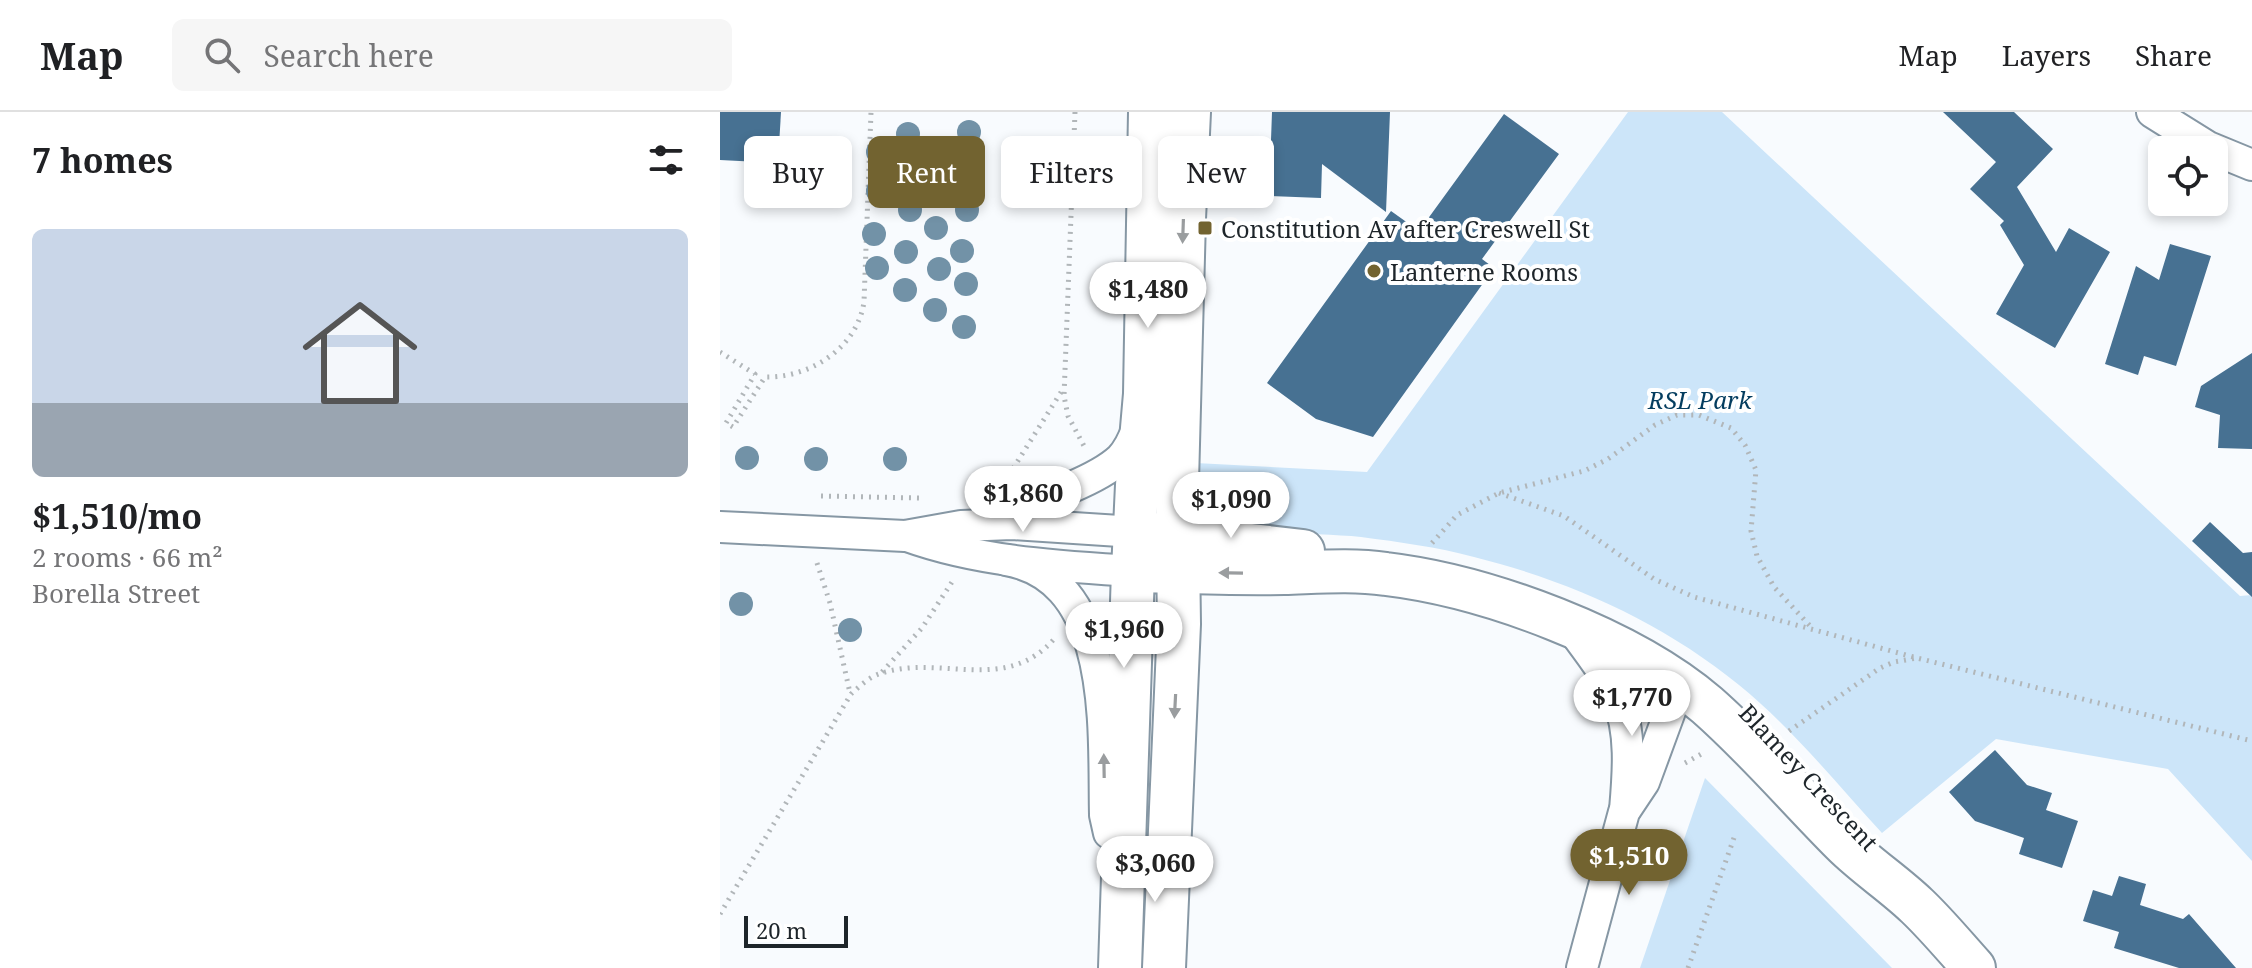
<!DOCTYPE html>
<html lang="en">
<head>
<meta charset="utf-8">
<style>
  body { margin:0; font-family:"Noto Serif",serif; background:#f6f6f6; color:#202124; height:100vh; display:flex; flex-direction:column; font-size:30px; white-space:nowrap }
  * { box-sizing:border-box; margin:0 }
  p { font-size:26px; color:#757577 }
  .icon { flex:none; width:44px; height:44px; fill:none; stroke:currentColor; stroke-width:2; stroke-linecap:round; stroke-linejoin:round }
  .map { position:relative; flex:1; overflow:hidden }
  .drawer { display:flex; flex-direction:column; background:#fff; width:720px }
  .drawer>* { flex:none }
  .banner { position:absolute; left:24px; top:24px; width:760px; height:72px; display:flex; gap:16px }
  .tools { position:absolute; left:1428px; top:24px; display:grid; gap:16px }
  .tools a { display:grid; place-items:center; width:80px; height:80px; border-radius:12px; background:#fff; box-shadow:0 4px 12px #0003; font-size:40px }
  .scale { position:absolute; left:24px; bottom:20px; width:104px; box-sizing:border-box; padding-left:8px; border:4px solid #1e252a; border-top:0; font-size:22px; line-height:28px; white-space:nowrap; color:#1e252a; -webkit-text-stroke:6px #fff; paint-order:stroke }
  .price { position:absolute; translate:-50% -68px; padding:0 18px; border-radius:28px; background:#fff; color:#222; font-size:26px; line-height:52px; filter:drop-shadow(0 2px 4px #0008) }
  .price::after { content:''; position:absolute; left:50%; top:48px; width:24px; height:18px; margin-left:-12px; background:inherit; clip-path:polygon(0 0,100% 0,50% 100%) }
  .price.current { background:#726330; color:#fff }
  ul { padding:0; list-style:none }
  li { display:grid; align-content:center; gap:16px; height:424px; padding:0 32px }
  li+li { border-top:2px solid #e0e0e0 }
  li span { display:grid; place-items:center; height:248px; border-radius:12px; color:#555 }
  li>.icon { margin-inline-start:auto }
  span .icon { width:144px; height:144px; fill:#fffc; stroke-width:1 }
  li b { font-size:34px }
  h2 { display:flex; justify-content:space-between; align-items:center; height:96px; padding:0 32px; font-size:34px }
  .tag { padding:0 28px; border-radius:12px; background:#fff; box-shadow:0 4px 12px #0003; font-size:28px; line-height:72px }
  .tag.current { background:#726330; color:#fff }
  header { display:flex; align-items:center; gap:48px; box-sizing:border-box; height:112px; padding:0 40px; background:#fff; border-bottom:2px solid #e0e0e0 }
  header strong { font-size:38px }
  nav { display:flex; gap:44px; margin-inline-start:auto; font-size:28px }
  .search { width:560px; height:72px; background:#f6f6f6; display:flex; align-items:center; gap:20px; box-sizing:border-box; padding:0 28px; border-radius:12px; color:#757577; font-size:30px }
  main { display:flex; flex:1; min-height:0 }
  .map>svg:first-child { display:block }
</style>
</head>
<body>
<header>
<strong>Map</strong>
<div class="search"><svg class="icon" aria-label="search" viewBox="0 0 24 24"><circle cx="10" cy="10" r="6"/><path d="M15 15l6 6"/></svg>Search here</div>
<nav><a>Map</a><a>Layers</a><a>Share</a></nav>
</header>
<main>
<section class="drawer">
<h2>7 homes<svg class="icon" aria-label="filters" viewBox="0 0 24 24"><path d="M4 7h16M4 17h16"/><circle cx="9" cy="7" r="2"/><circle cx="15" cy="17" r="2"/></svg></h2>
<ul>
<li><span style="background:linear-gradient(#c9d6e8 70%,#9aa5b1 0)"><svg class="icon" aria-label="home" viewBox="0 0 24 24"><path d="M3 11l9-7 9 7M6 9v11h12V9"/></svg></span><div><b>$1,510/mo</b><p>2 rooms · 66 m²</p><p>Borella Street</p></div></li>
</ul>
</section>
<div class="map">
<svg width="1532" height="856" viewBox="0 0 1532 856">
  <rect width="100%" height="100%" fill="#f8fbfe"/>
  <g fill="#cce5f9">
    <path d="M908,0h94l518,484 12,-1v266l-84,-92 -172,-30 -114,94c-46,-50 -90,-105 -143,-148 -77,-63 -169,-104 -265,-128 -37,-10 -75,-15 -113,-20 -54,-6 -159,5 -165,-74l171,9z"/>
    <polygon points="985,666 1172,856 920,856"/>
  </g>
  <g fill="#477192">
    <polygon points="0,0 61,0 58,51 0,48"/>
    <polygon points="552,0 670,0 666,100 602,52 601,86 549,84"/>
    <polygon points="1223,0 1294,0 1333,37 1297,75 1336,140 1349,116 1390,140 1335,236 1276,202 1304,153 1280,113 1284,109 1250,77 1276,50"/>
    <polygon points="784,2 839,42 762,147 774,156 653,325 596,307 547,271 671,99 699,119"/>
    <polygon points="1450,132 1491,144 1456,254 1424,244 1418,263 1385,252 1416,154 1439,168"/>
    <polygon points="1532,241 1532,337 1498,336 1500,303 1475,295 1481,274"/>
    <polygon points="1490,410 1523,441 1532,440 1532,485 1472,429"/>
    <polygon points="1275,638 1307,673 1332,681 1326,698 1358,709 1342,756 1299,742 1304,726 1255,709 1229,680"/>
    <polygon points="1399,764 1426,772 1420,793 1463,807 1469,802 1516,856 1459,856 1394,836 1399,820 1363,809 1373,778 1392,784"/>
  </g>
  <g fill="none" stroke-linecap="round" stroke-linejoin="round">
    <defs>
      <g id="street">
        <polyline points="1432,0 1488,35 1532,53"/>
        <path d="M270,405c36,-13 103,-33 130,-58 9,-9 14,-21 18,-32"/>
        <polyline points="0,415 185,424 241,414 292,412 415,420"/>
        <path d="M187,424c72,26 150,30 226,35"/>
        <path d="M286,448c109,19 97,171 99,255l4,18"/>
        <path d="M852,517c16,22 34,44 45,69 15,33 11,77 8,112"/>
        <polyline points="862,856 904,700 924,670 960,572"/>
      </g>
      <g id="secondary">
        <polyline points="415,420 583,439"/>
        <path d="M413,459c50,1 100,3 151,2 34,-1 68,-4 102,1 101,12 244,65 321,131 49,43 90,92 136,138 23,23 50,40 74,63 20,19 38,41 57,62"/>
        <polyline points="400,856 413,459 417,373 425,282 430,0"/>
        <polyline points="444,856 459,512 457,370 464,107 469,0"/>
      </g>
    </defs>
    <use href="#street" stroke="#8697a4" stroke-width="34"/>
    <use href="#secondary" stroke="#8697a4" stroke-width="46"/>
    <g stroke="#b1b6b9" stroke-width="5" stroke-dasharray="2 6" stroke-linecap="butt">
      <polyline points="355,0 344,284 348,304 364,334"/>
      <path d="M0,240l35,22 -29,49 7,4 32,-50c45,1 92,-29 99,-75l7,-190"/>
      <polyline points="289,363 343,277"/>
      <polyline points="779,381 844,404 934,467 974,485 1197,546 1532,629"/>
      <polyline points="101,384 199,386"/>
      <polyline points="712,431 737,403 779,381 864,359 888,347 935,313 957,303 979,303 1011,316 1025,333 1036,358 1031,419 1037,444 1054,475 1091,515"/>
      <polyline points="97,451 110,491 130,581"/>
      <polyline points="162,560 202,516 232,470"/>
      <polyline points="1069,619 1160,556 1174,550 1197,546"/>
      <polyline points="965,651 985,640"/>
      <path d="M0,802l131,-220c9,-8 19,-18 31,-21 59,-19 124,22 173,-35"/>
      <polyline points="968,856 1015,723"/>
    </g>
    <use href="#street" stroke="#fff" stroke-width="30"/>
    <use href="#secondary" stroke="#fff" stroke-width="42"/>
  </g>
  <g fill="#7292a7">
    <circle cx="249" cy="20" r="12"/>
    <circle cx="188" cy="22" r="12"/>
    <circle cx="158" cy="40" r="12"/>
    <circle cx="220" cy="40" r="12"/>
    <circle cx="365" cy="50" r="12"/>
    <circle cx="192" cy="61" r="12"/>
    <circle cx="248" cy="62" r="12"/>
    <circle cx="158" cy="79" r="12"/>
    <circle cx="218" cy="79" r="12"/>
    <circle cx="190" cy="98" r="12"/>
    <circle cx="247" cy="98" r="12"/>
    <circle cx="216" cy="116" r="12"/>
    <circle cx="154" cy="122" r="12"/>
    <circle cx="242" cy="139" r="12"/>
    <circle cx="186" cy="140" r="12"/>
    <circle cx="157" cy="156" r="12"/>
    <circle cx="219" cy="157" r="12"/>
    <circle cx="246" cy="172" r="12"/>
    <circle cx="185" cy="178" r="12"/>
    <circle cx="215" cy="198" r="12"/>
    <circle cx="244" cy="215" r="12"/>
    <circle cx="27" cy="346" r="12"/>
    <circle cx="96" cy="347" r="12"/>
    <circle cx="175" cy="347" r="12"/>
    <circle cx="21" cy="492" r="12"/>
    <circle cx="130" cy="518" r="12"/>
  </g>
  <defs><path id="oneway-solid" d="M-6-.8H1V-3.2L6.5 0L1 3.2V.8H-6Z" transform="scale(2)"/></defs>
  <g fill="#9a9d9f">
    <use href="#oneway-solid" transform="translate(463 119) rotate(92)"/>
    <use href="#oneway-solid" transform="translate(511 461) rotate(-179)"/>
    <use href="#oneway-solid" transform="translate(455 594) rotate(93)"/>
    <use href="#oneway-solid" transform="translate(384 654) rotate(-91)"/>
  </g>
  <g fill="#726330" stroke="#fff" stroke-width="3">
    <rect x="477" y="108" width="16" height="16" rx="4"/>
    <circle cx="654" cy="159" r="8"/>
  </g>
  <g text-anchor="middle" dominant-baseline="central" stroke-width="8" stroke-linejoin="round" paint-order="stroke">
    <g font-size="24" fill="#1e252a" stroke="#fff" text-anchor="start">
      <text x="501" y="116">Constitution Av after Creswell St</text>
      <text x="670" y="159">Lanterne Rooms</text>
    </g>
    <g font-size="24" font-style="italic" fill="#043d5f" stroke="#fff">
      <text x="980" y="287">RSL Park</text>
    </g>
    <g font-size="24" fill="#1e252a" stroke="#fff">
      <text transform="translate(1089 665) rotate(47)">Blamey Crescent</text>
    </g>
  </g>
</svg>
<div class="tools">
<a><svg class="icon" aria-label="locate" viewBox="0 0 24 24"><circle cx="12" cy="12" r="6"/><path d="M12 2v4M12 18v4M2 12h4M18 12h4"/></svg></a>
</div>
<div class="scale">20 m</div>
<b class="price" style="left:428px;top:218px">$1,480</b>
<b class="price" style="left:303px;top:422px">$1,860</b>
<b class="price" style="left:511px;top:428px">$1,090</b>
<b class="price" style="left:404px;top:558px">$1,960</b>
<b class="price" style="left:912px;top:626px">$1,770</b>
<b class="price current" style="left:909px;top:785px">$1,510</b>
<b class="price" style="left:435px;top:792px">$3,060</b>
<div class="banner">
<a class="tag">Buy</a>
<a class="tag current">Rent</a>
<a class="tag">Filters</a>
<a class="tag">New</a>
</div>
</div>
</main>
</body>
</html>
